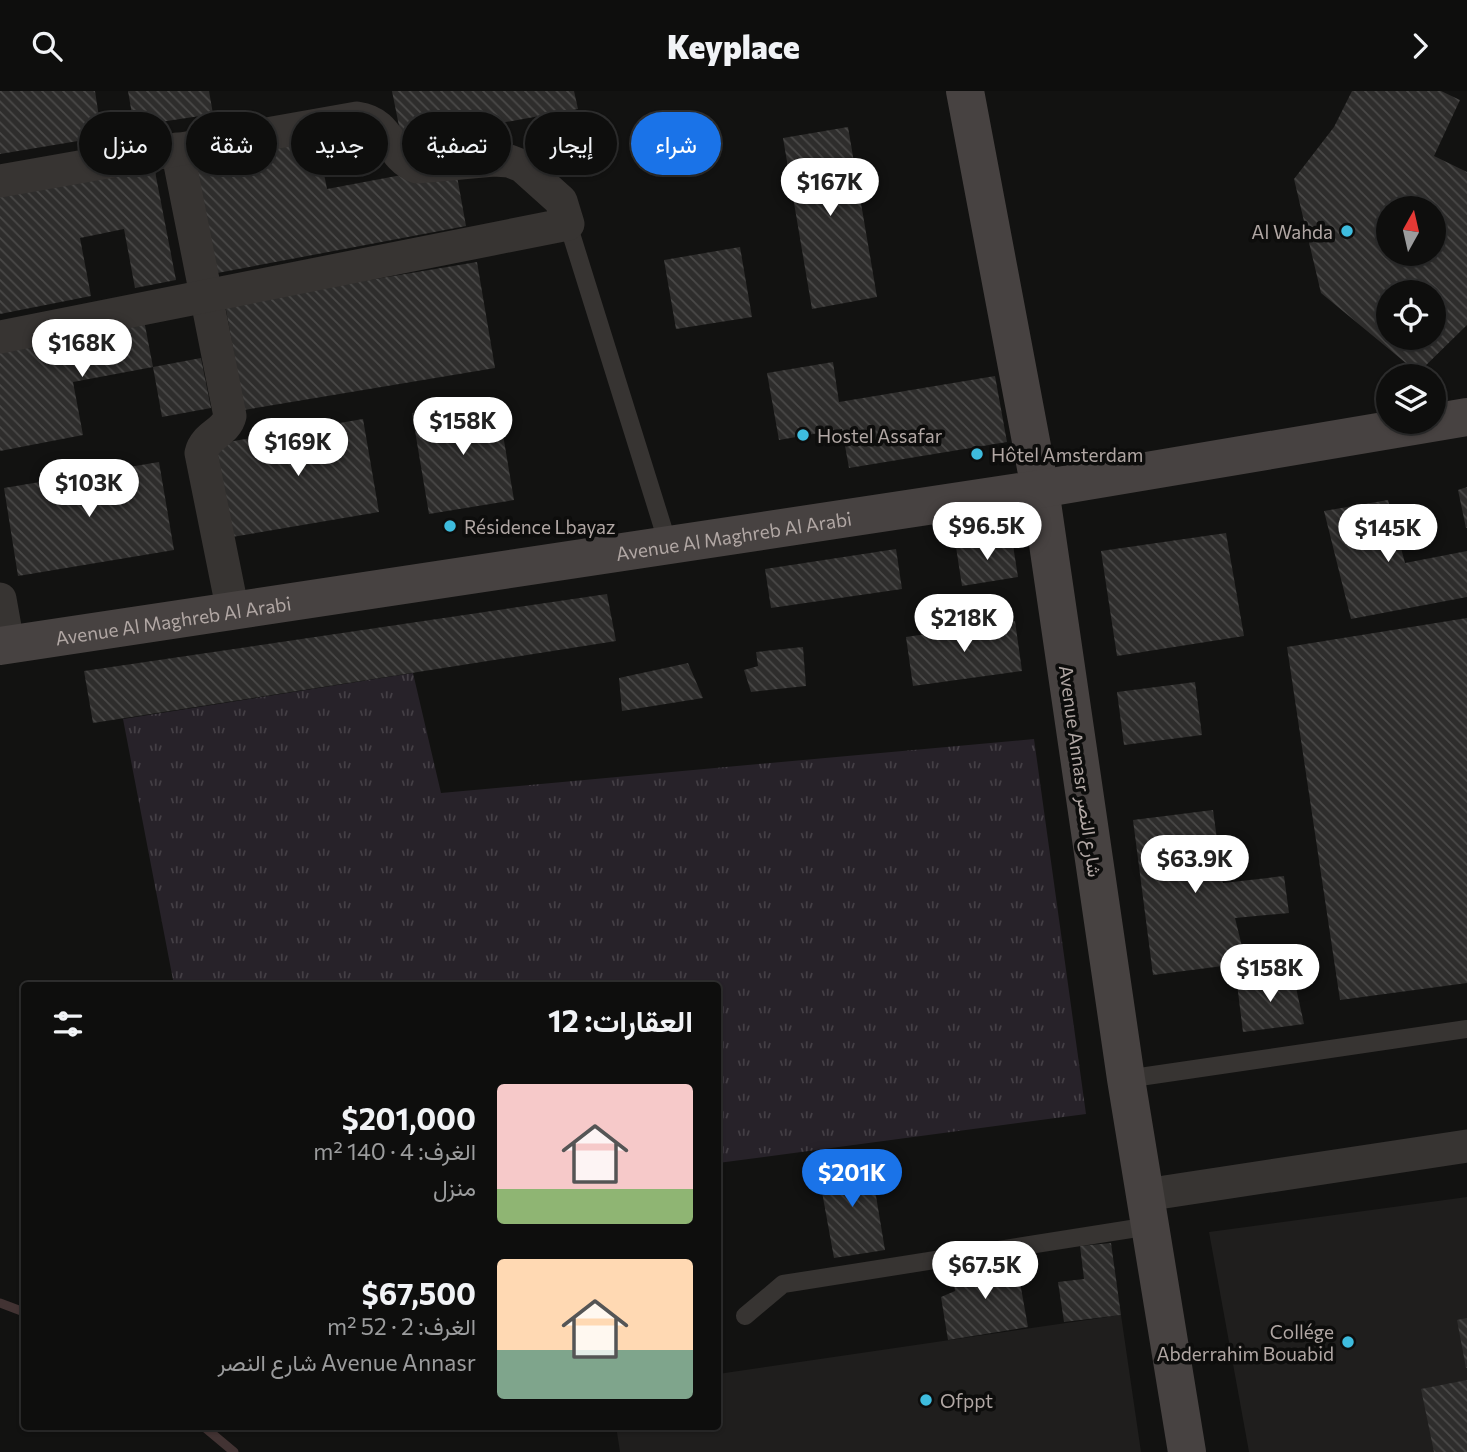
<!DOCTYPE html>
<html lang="ar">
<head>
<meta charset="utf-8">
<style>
  body { margin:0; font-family:Commissioner,Vazirmatn,sans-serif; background:#171716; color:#f1f3f6; direction:rtl; height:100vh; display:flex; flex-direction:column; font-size:26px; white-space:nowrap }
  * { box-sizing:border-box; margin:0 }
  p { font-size:23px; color:#9b9c9d }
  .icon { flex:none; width:38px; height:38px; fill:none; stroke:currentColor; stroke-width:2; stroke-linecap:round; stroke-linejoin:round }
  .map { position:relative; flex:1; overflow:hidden; direction:ltr }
  .sheet { position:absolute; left:21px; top:891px; width:700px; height:448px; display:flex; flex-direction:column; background:#0e0e0d; border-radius:7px; box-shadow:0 2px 5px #0004,0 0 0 2px #2e2e2e; direction:rtl }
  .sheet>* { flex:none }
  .top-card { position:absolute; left:21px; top:21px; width:700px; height:63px; direction:rtl; display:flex; gap:14px }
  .needle { width:46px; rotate:8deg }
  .tools { position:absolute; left:1376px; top:105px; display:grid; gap:14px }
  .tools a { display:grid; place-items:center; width:70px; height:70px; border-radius:50%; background:#0e0e0d; box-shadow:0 2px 5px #0004,0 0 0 2px #2e2e2e; font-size:35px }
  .price { position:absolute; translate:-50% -60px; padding:0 16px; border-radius:24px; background:#fff; color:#222; font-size:23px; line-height:46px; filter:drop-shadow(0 2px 4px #0008) }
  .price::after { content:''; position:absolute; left:50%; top:42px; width:21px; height:16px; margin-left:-10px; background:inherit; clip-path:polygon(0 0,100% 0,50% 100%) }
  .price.active { background:#1a73e8; color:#fff }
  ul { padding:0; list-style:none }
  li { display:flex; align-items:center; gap:21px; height:175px; padding:0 28px }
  li span { display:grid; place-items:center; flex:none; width:196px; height:140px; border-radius:7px; color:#555 }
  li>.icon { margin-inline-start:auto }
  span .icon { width:84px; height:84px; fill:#fffc; stroke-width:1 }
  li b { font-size:30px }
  h2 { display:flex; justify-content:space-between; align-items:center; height:84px; padding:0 28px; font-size:30px }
  .tag { padding:0 24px; border-radius:32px; background:#0e0e0d; box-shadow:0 2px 5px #0004,0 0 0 2px #2e2e2e; font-size:24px; line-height:63px }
  .tag.active { background:#1a73e8; color:#fff }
  header { display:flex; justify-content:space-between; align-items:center; height:91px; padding:0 28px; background:#0e0e0d; font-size:32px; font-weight:800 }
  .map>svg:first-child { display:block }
</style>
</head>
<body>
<header><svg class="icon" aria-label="forward" viewBox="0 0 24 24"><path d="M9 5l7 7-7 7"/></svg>Keyplace<svg class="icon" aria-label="search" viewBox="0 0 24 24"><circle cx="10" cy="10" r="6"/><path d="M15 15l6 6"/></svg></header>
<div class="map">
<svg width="1467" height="1361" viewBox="0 0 1467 1361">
  <defs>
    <pattern id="park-tufts" width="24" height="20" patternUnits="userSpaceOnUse" patternTransform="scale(1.75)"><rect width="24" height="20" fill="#272229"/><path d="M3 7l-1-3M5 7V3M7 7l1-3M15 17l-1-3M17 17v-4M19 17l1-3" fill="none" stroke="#443f45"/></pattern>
    <pattern id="building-back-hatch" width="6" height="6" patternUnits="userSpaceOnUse" patternTransform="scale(1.75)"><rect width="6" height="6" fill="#2e2d2c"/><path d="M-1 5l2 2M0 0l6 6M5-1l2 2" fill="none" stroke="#4a4948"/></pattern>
  </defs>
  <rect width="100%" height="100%" fill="#121211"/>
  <g fill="#1f1e1d">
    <polygon points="1467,1106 1467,1361 1249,1361 1209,1141"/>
    <polygon points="1121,1224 1141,1361 620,1361 616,1335 718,1335 718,1283"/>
  </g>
  <polygon fill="url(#park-tufts)" points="413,582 441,702 1034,648 1086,1023 718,1072 718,894 174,894 123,628"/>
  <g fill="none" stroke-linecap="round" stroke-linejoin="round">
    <g stroke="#423333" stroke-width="9">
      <polyline points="0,1212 24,1221"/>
      <polyline points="203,1335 234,1361"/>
    </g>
  </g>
  <g fill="url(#building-back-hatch)" fill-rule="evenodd">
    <polygon points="0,0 95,0 102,46 0,63"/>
    <polygon points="128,0 209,0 213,23 134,35"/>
    <polygon points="392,0 574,0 578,18 402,50"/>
    <path d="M1352,0h89l19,9 -26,56 33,16v153l-49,48 -97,-80 -27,-114 40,-52zM1388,117h45v46h-45zM1388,201h45v46h-45z"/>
    <polygon points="848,36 877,206 812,218 783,47"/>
    <polygon points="315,37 327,98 455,74 466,135 212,183 188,60"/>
    <polygon points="153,70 176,189 135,197 124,138 80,147 91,205 0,223 0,99"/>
    <polygon points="740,156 752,226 676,238 664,169"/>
    <polygon points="477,171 495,277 244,319 225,213"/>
    <polygon points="143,224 153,276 201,267 211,317 162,326 153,276 73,291 83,344 0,360 0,251"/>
    <polygon points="833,271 839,311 995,285 1007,351 849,377 842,338 779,349 767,282"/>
    <polygon points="497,308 514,409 429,423 412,322"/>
    <polygon points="363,328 379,421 232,446 216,353"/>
    <polygon points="159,371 174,459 18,485 4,397"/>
    <polygon points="1467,396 1467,437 1466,437 1458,399"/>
    <polygon points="1388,409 1405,472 1467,460 1467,506 1351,528 1324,420"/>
    <polygon points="1226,442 1244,545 1117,565 1101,460"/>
    <polygon points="1012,448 1018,486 962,495 956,456"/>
    <polygon points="896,458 902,498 771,517 765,478"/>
    <polygon points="607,503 616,550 93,632 84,580"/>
    <polygon points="1467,527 1467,892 1340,909 1287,556"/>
    <polygon points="1015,530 1022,580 913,595 906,546"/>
    <polygon points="803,556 806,595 751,601 744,579 758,575 756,561"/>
    <polygon points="688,572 703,607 622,620 619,587"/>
    <polygon points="1195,591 1202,644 1124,654 1117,601"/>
    <polygon points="1213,719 1223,792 1284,785 1289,822 1235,827 1246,872 1153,884 1133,729"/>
    <polygon points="1293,883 1304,933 1243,941 1237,893"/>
    <polygon points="870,1069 885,1159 834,1167 818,1079"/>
    <polygon points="1111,1152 1121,1224 1064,1231 1058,1191 1084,1188 1080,1155"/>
    <polygon points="1016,1169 1028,1236 948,1249 941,1206 955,1200 952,1179"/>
    <polygon points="1467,1227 1467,1277 1466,1277 1457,1229"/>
    <polygon points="1467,1289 1467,1361 1434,1361 1421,1298"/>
  </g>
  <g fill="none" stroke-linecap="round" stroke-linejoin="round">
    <g stroke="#373432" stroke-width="18">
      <polyline points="568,133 668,453"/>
      <polyline points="1126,988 1467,938"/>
      <polyline points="745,1225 783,1193 1150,1135"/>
    </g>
    <g stroke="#373432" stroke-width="33">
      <path d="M177,58l53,267c-4,17 -25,19 -29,37l32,159"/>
      <path d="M0,90l357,-63c36,5 30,38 60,49l77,-7 15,1 13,5 39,35 7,23 -568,113"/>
      <polyline points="0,508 8,553"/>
      <polyline points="1145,1104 1467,1055"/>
    </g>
    <g stroke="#474241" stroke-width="38">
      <polyline points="965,0 1040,398 1126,988 1187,1361"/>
      <path id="s1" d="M0,555l1040,-157 427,-72"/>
    </g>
  </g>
  <g fill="#3ebcde" stroke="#0d0d0c" stroke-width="2.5">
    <circle cx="1347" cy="140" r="7"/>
    <circle cx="803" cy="344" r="7"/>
    <circle cx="977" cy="363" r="7"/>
    <circle cx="450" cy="435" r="7"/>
    <circle cx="1348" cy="1251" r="7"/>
    <circle cx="926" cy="1309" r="7"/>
  </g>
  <g text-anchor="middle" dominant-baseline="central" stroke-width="7" stroke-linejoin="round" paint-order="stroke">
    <g font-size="19" fill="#b1a7a4" stroke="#0d0d0c" text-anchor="start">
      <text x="1333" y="140" text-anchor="end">Al Wahda</text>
      <text x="817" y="344">Hostel Assafar</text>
      <text x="991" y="363">Hôtel Amsterdam</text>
      <text x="464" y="435">Résidence Lbayaz</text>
      <text x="1334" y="1240" text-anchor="end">Collége<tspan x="1334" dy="22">Abderrahim Bouabid</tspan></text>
      <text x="940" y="1309">Ofppt</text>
    </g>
    <g font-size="19" fill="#b1a7a4" stroke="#0d0d0c">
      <text stroke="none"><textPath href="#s1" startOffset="742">Avenue Al Maghreb Al Arabi</textPath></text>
      <text stroke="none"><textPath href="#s1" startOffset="175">Avenue Al Maghreb Al Arabi</textPath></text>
      <text transform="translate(1081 680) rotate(82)">Avenue Annasr شارع النصر</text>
    </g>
  </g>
</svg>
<div class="tools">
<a><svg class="needle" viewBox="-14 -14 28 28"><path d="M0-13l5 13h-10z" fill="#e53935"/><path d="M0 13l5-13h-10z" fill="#9b9c9d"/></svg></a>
<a><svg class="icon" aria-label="locate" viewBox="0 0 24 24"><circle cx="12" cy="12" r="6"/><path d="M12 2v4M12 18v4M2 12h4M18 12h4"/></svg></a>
<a><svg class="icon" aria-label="layers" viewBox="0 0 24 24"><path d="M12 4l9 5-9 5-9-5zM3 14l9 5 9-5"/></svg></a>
</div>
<b class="price" style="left:830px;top:127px">$167K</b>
<b class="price" style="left:82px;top:288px">$168K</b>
<b class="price" style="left:463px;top:366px">$158K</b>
<b class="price" style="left:298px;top:387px">$169K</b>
<b class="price" style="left:89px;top:428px">$103K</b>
<b class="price" style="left:987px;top:471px">$96.5K</b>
<b class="price" style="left:1388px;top:473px">$145K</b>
<b class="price" style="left:964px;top:563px">$218K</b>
<b class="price" style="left:1195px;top:804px">$63.9K</b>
<b class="price" style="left:1270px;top:913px">$158K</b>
<b class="price active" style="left:852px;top:1118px">$201K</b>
<b class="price" style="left:985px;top:1210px">$67.5K</b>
<div class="top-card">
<a class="tag active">شراء</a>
<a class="tag">إيجار</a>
<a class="tag">تصفية</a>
<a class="tag">جديد</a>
<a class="tag">شقة</a>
<a class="tag">منزل</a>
</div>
<section class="sheet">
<h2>العقارات: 12<svg class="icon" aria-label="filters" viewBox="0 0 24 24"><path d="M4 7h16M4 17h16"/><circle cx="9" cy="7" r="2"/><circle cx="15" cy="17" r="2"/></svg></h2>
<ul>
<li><span style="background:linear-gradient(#f6c9c9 75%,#8fb573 0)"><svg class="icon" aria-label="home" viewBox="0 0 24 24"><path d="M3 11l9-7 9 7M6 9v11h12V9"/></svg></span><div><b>$201,000</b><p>الغرف: 4 · 140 m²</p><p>منزل</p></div></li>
<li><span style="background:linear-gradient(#ffd9b3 65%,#7fa58c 0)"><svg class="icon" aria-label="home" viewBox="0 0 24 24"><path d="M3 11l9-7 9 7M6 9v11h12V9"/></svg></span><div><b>$67,500</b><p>الغرف: 2 · 52 m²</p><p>Avenue Annasr شارع النصر</p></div></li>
</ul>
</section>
</div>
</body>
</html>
